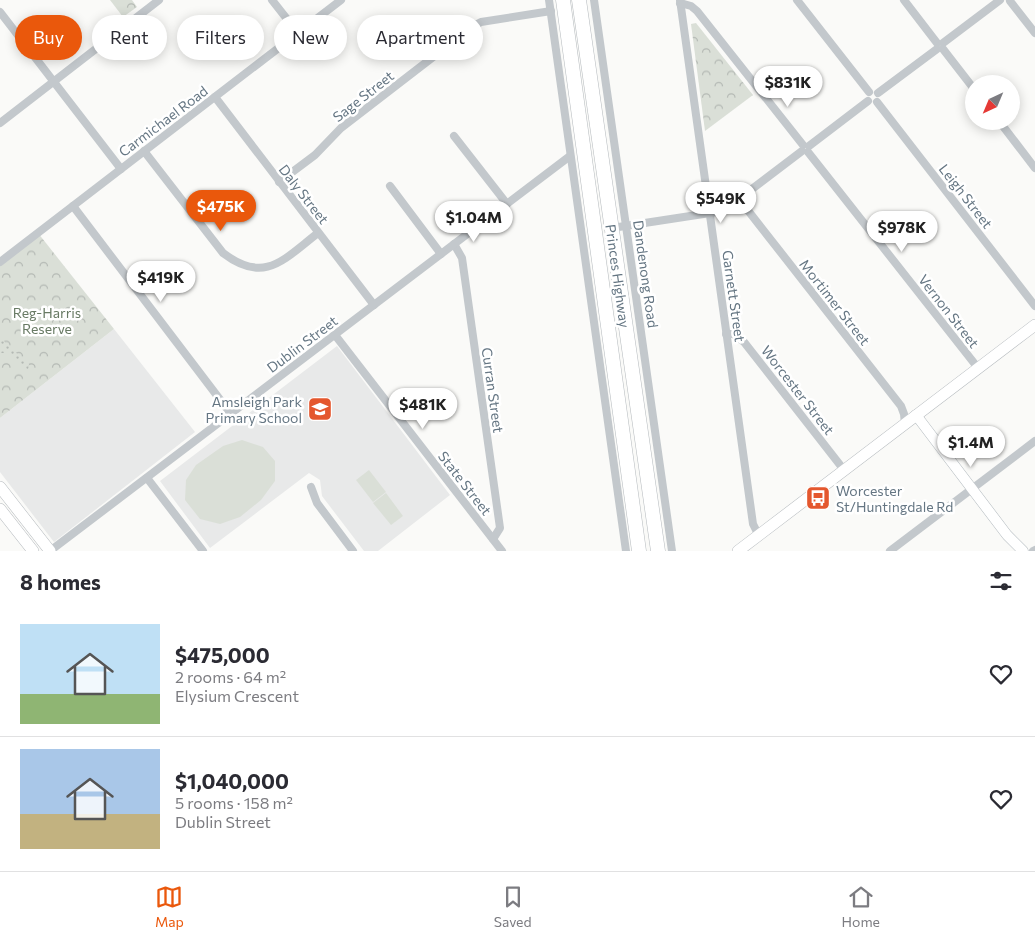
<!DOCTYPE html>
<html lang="en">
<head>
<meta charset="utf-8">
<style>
  body { margin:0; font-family:Commissioner,sans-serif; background:#f7f7f7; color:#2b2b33; height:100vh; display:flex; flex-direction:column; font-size:19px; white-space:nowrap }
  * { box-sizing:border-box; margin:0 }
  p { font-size:16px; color:#7c7c81 }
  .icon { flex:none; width:28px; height:28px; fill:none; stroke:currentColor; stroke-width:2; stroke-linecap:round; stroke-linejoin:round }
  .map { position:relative; height:551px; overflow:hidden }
  .side { display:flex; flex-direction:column; background:#fff; flex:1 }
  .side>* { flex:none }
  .top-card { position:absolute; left:15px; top:15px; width:500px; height:45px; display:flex; gap:10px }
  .needle { width:32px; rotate:224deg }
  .buttons { position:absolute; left:965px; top:75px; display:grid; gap:10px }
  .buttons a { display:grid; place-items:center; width:55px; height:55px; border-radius:50%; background:#fff; box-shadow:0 2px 12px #0003; font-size:25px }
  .price { position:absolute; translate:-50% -42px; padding:0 11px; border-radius:18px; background:#fff; color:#222; font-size:16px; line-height:32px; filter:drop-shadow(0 1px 2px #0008) }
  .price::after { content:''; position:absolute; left:50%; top:30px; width:15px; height:11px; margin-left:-8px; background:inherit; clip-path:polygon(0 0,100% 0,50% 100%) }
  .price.current { background:#ea580c; color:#fff }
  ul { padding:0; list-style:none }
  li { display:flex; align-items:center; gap:15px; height:125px; padding:0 20px }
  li+li { border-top:1px solid #e1e1e2 }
  li span { display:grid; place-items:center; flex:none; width:140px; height:100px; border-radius:0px; color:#555 }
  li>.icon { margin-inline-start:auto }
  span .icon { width:60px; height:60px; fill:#fffc; stroke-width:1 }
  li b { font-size:21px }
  h2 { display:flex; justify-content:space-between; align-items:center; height:60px; padding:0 20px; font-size:21px }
  .pill { padding:0 18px; border-radius:22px; background:#fff; box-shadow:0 2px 12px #0003; font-size:18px; line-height:45px }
  .pill.current { background:#ea580c; color:#fff }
  .tabs { display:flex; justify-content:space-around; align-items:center; height:70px; border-top:1px solid #e1e1e2; background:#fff; font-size:14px; color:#7c7c81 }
  .tabs a { display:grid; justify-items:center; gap:2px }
  .tabs .current { color:#ea580c }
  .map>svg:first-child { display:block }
</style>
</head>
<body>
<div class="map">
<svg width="1035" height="551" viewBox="0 0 1035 551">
  <defs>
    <pattern id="forest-crowns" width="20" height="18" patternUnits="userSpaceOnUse" patternTransform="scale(1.25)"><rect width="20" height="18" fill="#dadfd7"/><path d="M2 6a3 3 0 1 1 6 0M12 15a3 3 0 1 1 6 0" fill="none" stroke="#b4b9b4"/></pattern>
    <pattern id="garden-dots" width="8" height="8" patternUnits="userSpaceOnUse" patternTransform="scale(1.25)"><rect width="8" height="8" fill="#dadfd7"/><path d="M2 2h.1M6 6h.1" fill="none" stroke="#b4b9b4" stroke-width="1.8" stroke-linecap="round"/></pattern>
  </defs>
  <rect width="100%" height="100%" fill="#fafaf8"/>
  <g fill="#e8e9e9">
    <polygon points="114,329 195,432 54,542 0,472 0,418"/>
    <polygon points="337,346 450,495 378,551 364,551 322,496 320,480 309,473 210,548 160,481"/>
  </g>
  <g fill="#dadfd7">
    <polygon points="242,440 263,447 275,461 275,481 261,500 240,517 220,524 200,519 185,500 186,480 196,465 223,446"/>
    <polygon points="369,470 386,492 373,502 356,480"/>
    <polygon points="386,493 403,516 391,525 373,503"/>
  </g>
  <g fill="url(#forest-crowns)">
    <polygon points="110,0 132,0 137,7 123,17"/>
    <polygon points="696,23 753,95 705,131 691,24"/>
    <polygon points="38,233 114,329 0,418 0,262"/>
  </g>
  <polygon fill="url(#garden-dots)" points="0,334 6,344 29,364 28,370 25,371 23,367 5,353 0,353"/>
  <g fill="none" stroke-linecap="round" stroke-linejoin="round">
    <defs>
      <polyline id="secondary" points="916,415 1007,535 1023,551"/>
      <g id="primary">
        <polyline points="0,487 50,551"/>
        <polyline points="0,509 33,551"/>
        <polyline points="738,551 1035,325"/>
      </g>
      <g id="highway">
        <polyline points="563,0 639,551"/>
        <polyline points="579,0 658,551"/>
      </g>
    </defs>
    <use href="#secondary" stroke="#b3babf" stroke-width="11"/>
    <use href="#primary" stroke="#b5babe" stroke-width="12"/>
    <use href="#highway" stroke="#b4b9bd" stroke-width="15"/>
    <g stroke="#c3c8cc" stroke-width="8">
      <polyline points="272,0 298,33"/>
      <polyline points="549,0 626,551"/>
      <polyline points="594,0 672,551"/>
      <polyline points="680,0 753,524 759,536"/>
      <polyline points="797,0 869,92"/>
      <polyline points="904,0 937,43"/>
      <polyline points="1010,1 1035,33"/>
      <polyline points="680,3 691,6 697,11 803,145"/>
      <polyline points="0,12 121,169"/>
      <polyline points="943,43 1000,0"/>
      <polyline points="943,49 974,89"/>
      <polyline points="878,93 937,49"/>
      <polyline points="215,97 374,305"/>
      <polyline points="877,102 1035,306"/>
      <polyline points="999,121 1035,168"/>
      <polyline points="0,123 159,0"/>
      <polyline points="454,136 507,204"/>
      <polyline points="809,146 868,101"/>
      <path d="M144,151l79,102c42,32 61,6 95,-20"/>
      <polyline points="808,152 978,368"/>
      <polyline points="279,182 315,155 341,128 472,27 481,22 551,11"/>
      <polyline points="390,186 441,254"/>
      <polyline points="739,199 901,406 904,414 905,424"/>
      <polyline points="73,206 231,414"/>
      <polyline points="612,228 723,211 802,151"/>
      <polyline points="454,244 462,258 500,528 493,539"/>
      <polyline points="0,262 341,0"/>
      <polyline points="726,334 733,334 744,342 844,470"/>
      <polyline points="335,335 502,551"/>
      <polyline points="147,478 203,551"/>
      <polyline points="311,487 317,503 353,551"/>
      <polyline points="50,551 570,156"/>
      <polyline points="890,551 1035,441"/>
      <polyline points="1033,551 1035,550"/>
    </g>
    <use href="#secondary" stroke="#fff" stroke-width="10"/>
    <use href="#primary" stroke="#fff" stroke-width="11"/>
    <use href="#highway" stroke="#fff" stroke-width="14"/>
  </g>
  <defs>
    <symbol id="school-square" viewBox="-11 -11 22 22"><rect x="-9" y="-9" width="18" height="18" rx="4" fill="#e4572e" stroke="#fff"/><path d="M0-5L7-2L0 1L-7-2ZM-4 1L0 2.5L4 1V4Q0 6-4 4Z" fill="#fff"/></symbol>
    <symbol id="bus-square" viewBox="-11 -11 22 22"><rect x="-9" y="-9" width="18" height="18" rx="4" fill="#e4572e" stroke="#fff"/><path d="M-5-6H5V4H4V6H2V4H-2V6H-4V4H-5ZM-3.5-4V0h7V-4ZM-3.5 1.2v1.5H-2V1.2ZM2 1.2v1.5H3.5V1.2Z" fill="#fff"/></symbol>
  </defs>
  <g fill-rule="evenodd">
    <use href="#school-square" x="306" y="395" width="28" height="28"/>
    <use href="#bus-square" x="804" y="484" width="28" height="28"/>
  </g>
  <g text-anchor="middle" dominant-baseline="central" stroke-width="5" stroke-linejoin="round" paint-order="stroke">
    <g font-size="14" fill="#657683" stroke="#fff">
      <text transform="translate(363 96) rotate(-38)">Sage Street</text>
      <text transform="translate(163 121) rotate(-37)">Carmichael Road</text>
      <text transform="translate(304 194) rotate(52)">Daly Street</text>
      <text transform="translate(966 196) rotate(52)">Leigh Street</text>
      <text transform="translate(646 274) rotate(82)">Dandenong Road</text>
      <text transform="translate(618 276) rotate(82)">Princes Highway</text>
      <text transform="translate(734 296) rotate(82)">Garnett Street</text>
      <text transform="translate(835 302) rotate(52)">Mortimer Street</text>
      <text transform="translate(949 311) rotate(52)">Vernon Street</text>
      <text transform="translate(302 344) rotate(-37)">Dublin Street</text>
      <text transform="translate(493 390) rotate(82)">Curran Street</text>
      <text transform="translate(798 390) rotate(52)">Worcester Street</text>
      <text transform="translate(465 483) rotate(52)">State Street</text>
    </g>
    <g font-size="14" fill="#687a64" stroke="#fff">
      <text x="47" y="312">Reg-Harris<tspan x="47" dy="16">Reserve</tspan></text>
    </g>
    <g font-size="14" fill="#657683" stroke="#fff" text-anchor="end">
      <text x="302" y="401">Amsleigh Park<tspan x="302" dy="16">Primary School</tspan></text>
      <text x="836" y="490" text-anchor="start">Worcester<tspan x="836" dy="16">St/Huntingdale Rd</tspan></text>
    </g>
  </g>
</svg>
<div class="buttons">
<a><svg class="needle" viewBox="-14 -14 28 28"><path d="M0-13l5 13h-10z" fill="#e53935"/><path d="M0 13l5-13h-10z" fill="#7c7c81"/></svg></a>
</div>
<b class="price" style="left:788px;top:108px">$831K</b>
<b class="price" style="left:721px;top:224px">$549K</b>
<b class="price current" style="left:221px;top:232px">$475K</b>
<b class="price" style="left:474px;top:243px">$1.04M</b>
<b class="price" style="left:902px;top:253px">$978K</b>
<b class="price" style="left:161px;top:303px">$419K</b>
<b class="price" style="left:423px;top:430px">$481K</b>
<b class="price" style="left:971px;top:468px">$1.4M</b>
<div class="top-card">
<a class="pill current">Buy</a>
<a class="pill">Rent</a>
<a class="pill">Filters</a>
<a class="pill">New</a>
<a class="pill">Apartment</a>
</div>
</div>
<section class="side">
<h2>8 homes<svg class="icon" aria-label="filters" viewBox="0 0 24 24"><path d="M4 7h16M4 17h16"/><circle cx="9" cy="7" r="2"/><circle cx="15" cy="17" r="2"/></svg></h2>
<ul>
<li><span style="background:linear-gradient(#bfe0f5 70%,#8fb573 0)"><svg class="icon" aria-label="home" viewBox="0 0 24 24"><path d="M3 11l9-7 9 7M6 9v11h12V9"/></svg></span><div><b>$475,000</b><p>2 rooms · 64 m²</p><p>Elysium Crescent</p></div><svg class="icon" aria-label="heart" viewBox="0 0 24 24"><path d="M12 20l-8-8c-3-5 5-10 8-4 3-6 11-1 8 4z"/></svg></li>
<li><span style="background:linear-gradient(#a9c7e8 65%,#c2b280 0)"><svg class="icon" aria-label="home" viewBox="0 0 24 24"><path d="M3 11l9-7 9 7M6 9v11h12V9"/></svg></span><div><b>$1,040,000</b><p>5 rooms · 158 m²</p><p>Dublin Street</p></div><svg class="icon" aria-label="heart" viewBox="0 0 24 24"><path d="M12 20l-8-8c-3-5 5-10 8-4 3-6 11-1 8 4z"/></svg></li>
</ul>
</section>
<nav class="tabs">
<a class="current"><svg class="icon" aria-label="map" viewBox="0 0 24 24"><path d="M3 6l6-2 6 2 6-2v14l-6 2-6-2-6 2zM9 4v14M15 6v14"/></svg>Map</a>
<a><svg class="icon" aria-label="saved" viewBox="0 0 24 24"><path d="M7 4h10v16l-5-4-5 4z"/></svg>Saved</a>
<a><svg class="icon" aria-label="home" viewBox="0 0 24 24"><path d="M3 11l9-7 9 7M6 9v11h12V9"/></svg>Home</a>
</nav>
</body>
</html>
